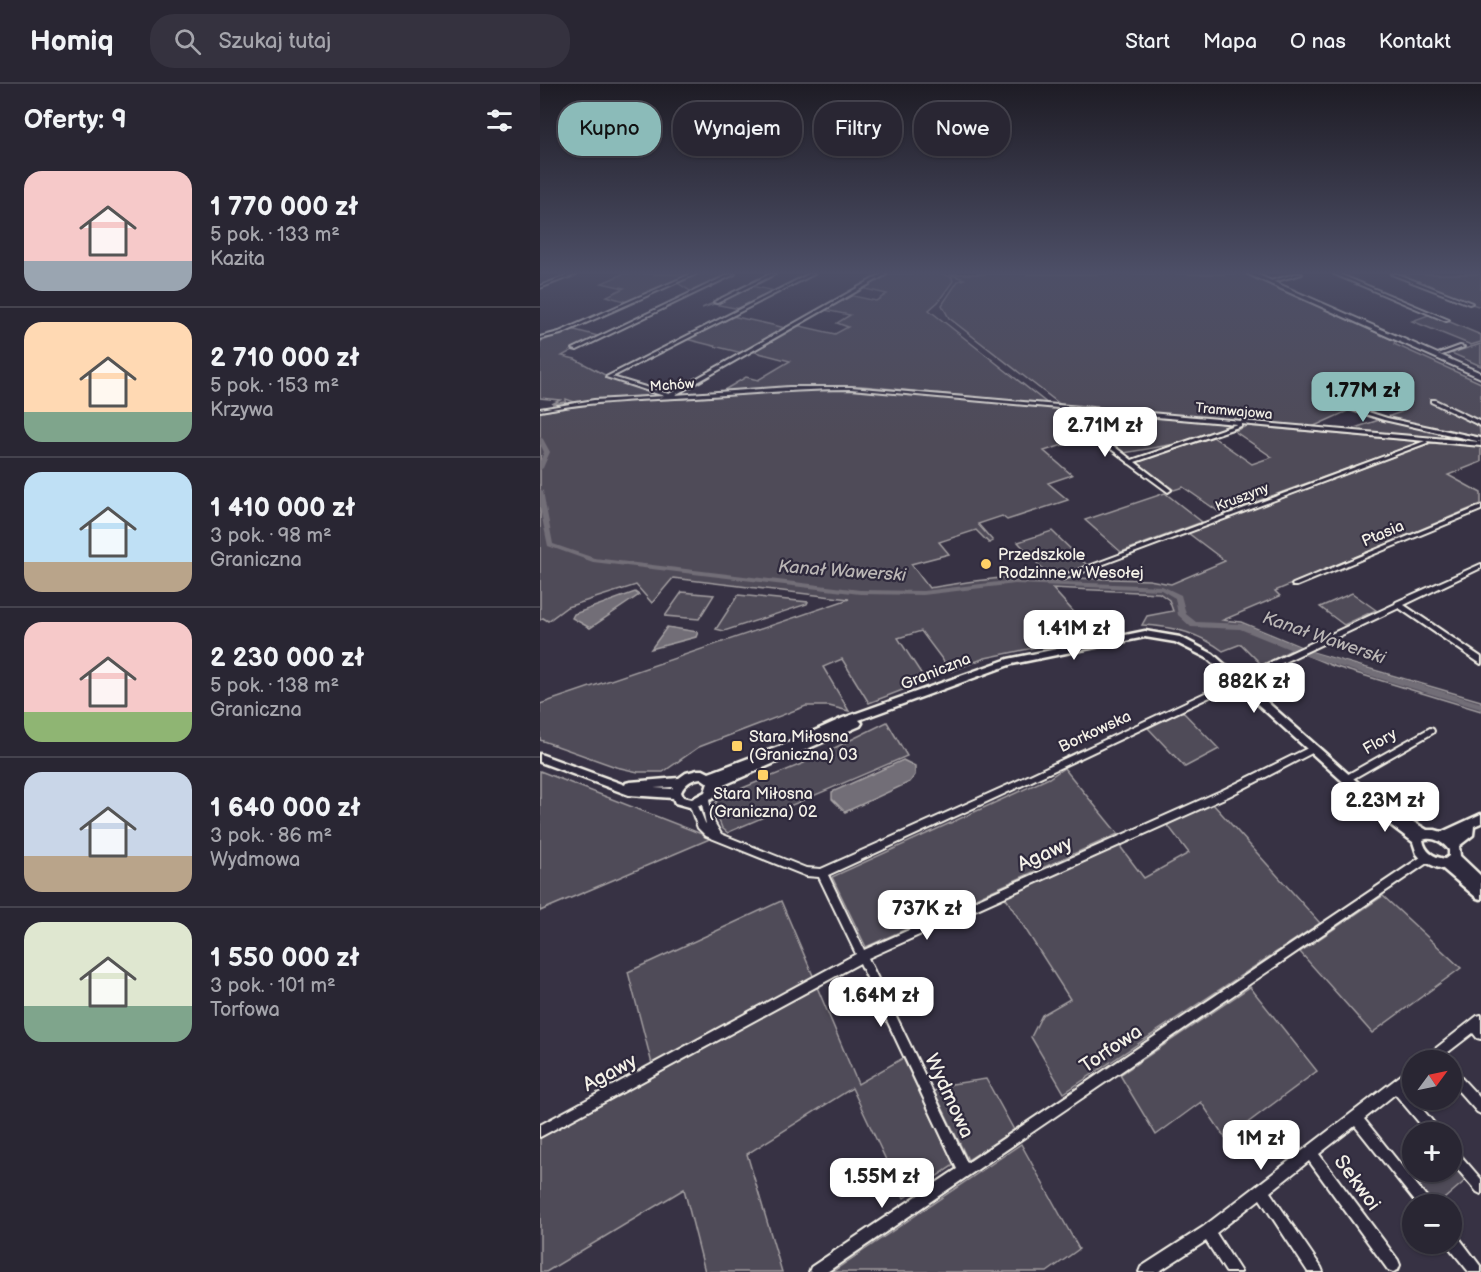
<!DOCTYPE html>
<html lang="pl">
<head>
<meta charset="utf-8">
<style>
  body { margin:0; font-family:"Balsamiq Sans",sans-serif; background:#35323f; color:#f1f3f6; height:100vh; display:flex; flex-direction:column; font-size:22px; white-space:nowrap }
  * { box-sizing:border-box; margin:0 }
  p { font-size:20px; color:#a5a5ac }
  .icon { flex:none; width:33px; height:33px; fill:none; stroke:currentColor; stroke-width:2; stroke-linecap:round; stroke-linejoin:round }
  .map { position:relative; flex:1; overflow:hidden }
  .sheet { display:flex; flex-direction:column; background:#292633; width:540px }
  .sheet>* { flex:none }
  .banner { position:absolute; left:18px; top:18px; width:570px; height:54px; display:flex; gap:12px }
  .needle { width:39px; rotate:57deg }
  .tools { position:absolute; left:862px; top:966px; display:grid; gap:12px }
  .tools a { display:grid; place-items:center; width:60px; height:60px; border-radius:50%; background:#292633; box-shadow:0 2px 4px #0004,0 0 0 2px #45434e; font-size:30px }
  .price { position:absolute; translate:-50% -51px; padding:0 14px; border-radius:12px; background:#fff; color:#222; font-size:20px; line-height:39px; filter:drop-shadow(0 2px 3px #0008) }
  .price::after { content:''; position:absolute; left:50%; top:36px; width:18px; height:14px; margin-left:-9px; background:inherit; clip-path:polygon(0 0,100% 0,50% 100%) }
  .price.active { background:#8bbbb9; color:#111 }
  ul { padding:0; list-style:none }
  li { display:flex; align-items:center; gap:18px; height:150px; padding:0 24px }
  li+li { border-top:2px solid #45434e }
  li span { display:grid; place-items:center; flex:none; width:168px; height:120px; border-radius:18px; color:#555 }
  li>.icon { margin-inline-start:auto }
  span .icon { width:72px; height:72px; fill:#fffc; stroke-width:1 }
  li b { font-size:26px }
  h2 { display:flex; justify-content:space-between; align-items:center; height:72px; padding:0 24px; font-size:26px }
  .pill { padding:0 21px; border-radius:24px; background:#292633; box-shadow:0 2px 4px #0004,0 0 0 2px #45434e; font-size:21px; line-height:54px }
  .pill.active { background:#8bbbb9; color:#111 }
  header { display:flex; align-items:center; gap:36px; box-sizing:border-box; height:84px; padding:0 30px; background:#292633; border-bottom:2px solid #45434e }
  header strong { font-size:28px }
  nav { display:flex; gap:33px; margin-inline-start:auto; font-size:21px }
  .search { width:420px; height:54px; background:#35323f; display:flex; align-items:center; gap:15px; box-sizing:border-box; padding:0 21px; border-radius:24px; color:#a5a5ac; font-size:22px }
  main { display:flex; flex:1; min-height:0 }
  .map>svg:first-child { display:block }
</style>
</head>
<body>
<header>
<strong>Homiq</strong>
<div class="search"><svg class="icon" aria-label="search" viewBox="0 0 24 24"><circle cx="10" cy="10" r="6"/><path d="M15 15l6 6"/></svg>Szukaj tutaj</div>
<nav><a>Start</a><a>Mapa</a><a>O nas</a><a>Kontakt</a></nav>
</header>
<main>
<section class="sheet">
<h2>Oferty: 9<svg class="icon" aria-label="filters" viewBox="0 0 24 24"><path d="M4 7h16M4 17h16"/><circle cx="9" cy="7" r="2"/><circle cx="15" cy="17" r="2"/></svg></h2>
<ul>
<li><span style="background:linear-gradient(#f6c9c9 75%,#9aa5b1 0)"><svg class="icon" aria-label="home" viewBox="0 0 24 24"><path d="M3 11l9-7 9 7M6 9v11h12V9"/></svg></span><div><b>1 770 000 zł</b><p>5 pok. · 133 m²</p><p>Kazita</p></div></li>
<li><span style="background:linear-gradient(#ffd9b3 75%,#7fa58c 0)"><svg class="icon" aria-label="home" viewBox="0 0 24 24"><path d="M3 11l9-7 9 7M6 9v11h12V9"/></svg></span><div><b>2 710 000 zł</b><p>5 pok. · 153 m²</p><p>Krzywa</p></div></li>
<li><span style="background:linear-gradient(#bfe0f5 75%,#b9a48a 0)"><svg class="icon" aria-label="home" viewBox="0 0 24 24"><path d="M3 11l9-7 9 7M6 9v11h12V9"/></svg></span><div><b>1 410 000 zł</b><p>3 pok. · 98 m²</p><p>Graniczna</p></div></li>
<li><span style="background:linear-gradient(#f6c9c9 75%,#8fb573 0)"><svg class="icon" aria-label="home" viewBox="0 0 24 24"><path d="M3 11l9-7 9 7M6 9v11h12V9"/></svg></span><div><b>2 230 000 zł</b><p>5 pok. · 138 m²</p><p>Graniczna</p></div></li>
<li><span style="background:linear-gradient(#c9d6e8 70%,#b9a48a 0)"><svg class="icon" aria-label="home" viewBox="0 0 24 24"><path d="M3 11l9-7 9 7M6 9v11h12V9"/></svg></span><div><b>1 640 000 zł</b><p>3 pok. · 86 m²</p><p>Wydmowa</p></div></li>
<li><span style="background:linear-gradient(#dfe7d0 70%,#7fa58c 0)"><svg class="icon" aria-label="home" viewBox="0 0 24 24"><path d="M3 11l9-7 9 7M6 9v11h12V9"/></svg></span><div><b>1 550 000 zł</b><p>3 pok. · 101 m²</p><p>Torfowa</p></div></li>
</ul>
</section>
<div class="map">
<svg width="941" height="1188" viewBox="0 0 941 1188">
  <rect width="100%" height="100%" fill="#373244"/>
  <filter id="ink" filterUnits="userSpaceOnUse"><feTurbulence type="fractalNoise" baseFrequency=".0167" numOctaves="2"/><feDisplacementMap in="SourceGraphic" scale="12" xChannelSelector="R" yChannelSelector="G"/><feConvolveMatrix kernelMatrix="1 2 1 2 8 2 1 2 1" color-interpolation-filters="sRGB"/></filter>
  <g filter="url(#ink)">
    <g fill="#504b59" stroke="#a29ea0" stroke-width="1.5">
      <polygon points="83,190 152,190 87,218 67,212 84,204 62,199"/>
      <polygon points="156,190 191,190 153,209 136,198"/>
      <polygon points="346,190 401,190 412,193 413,197 398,218 389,226 508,320 322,302 271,302 179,309 206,293 218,296 250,277 211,267 256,241 295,250 308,243 297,239 310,231 284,226 309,211 336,217 347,210 321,204"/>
      <polygon points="409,190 705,190 855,257 854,260 941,299 941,338 896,317 891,318 939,342 941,353 938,355 844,334 861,328 820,306 790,316 781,314 784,318 810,326 770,344 521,321 409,234 402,221 418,197 424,195"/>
      <polygon points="855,190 941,190 941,223 932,220"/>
      <polygon points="211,202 235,207 200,225 174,220 162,224"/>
      <polygon points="891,230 941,251 941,258 931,261 872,237"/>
      <polygon points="192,232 246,244 202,269 146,255"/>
      <polygon points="31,245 58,252 22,272 35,275 67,292 66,294 122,311 37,319 26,315 26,318 12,320 20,316 0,314 0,258"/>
      <polygon points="941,260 941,282 911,269"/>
      <path d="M268,305l58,1 187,17 38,29 -47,15 28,24 -24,8 20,17 -61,20 -5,-4 -24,8 15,17 -4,2 -13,-13 -37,12 10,12 -38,10 18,24c22,-3 101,-18 116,-7l27,-3 77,2 22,4 54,-23 -37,-28 243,-90 50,3v16l-33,13 33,18v11l-206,87 5,5 -57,24 18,2 58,24 -37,19 -21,-21 -18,7c-24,-18 -51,-25 -81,-26l5,-9 26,-5 -4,-11 -10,-7 -107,-5 28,31 -4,3 10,10 -13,4 3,3 -91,19 -34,13 -30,-40 -23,7 28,43 -57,22 -27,-44 -19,8 26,44 -20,-5h-23l-107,41 -36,25h-25l-22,-5 -76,-27v-36l309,-105 -176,-21 -21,25 -16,-18 -69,22 -19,14 -5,-3 -3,2v-208l57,-9z"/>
      <polygon points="526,325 696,341 635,360 584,369"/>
      <polygon points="839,336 941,357 941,359 805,347"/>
      <polygon points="707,342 875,357 878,359 682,430 643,403 634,406 597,378 673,353 712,380 732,373 694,347"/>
      <polygon points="625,409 662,438 581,468 545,436"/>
      <polygon points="512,447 547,481 515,493 508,491 478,458"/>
      <polygon points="142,508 174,511 159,535 125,532"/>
      <polygon points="812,509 836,526 804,541 780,523"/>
      <polygon points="198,511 268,518 267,520 184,547 176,545"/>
      <polygon points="772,568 941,617 941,627 793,582 766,571"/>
      <polygon points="642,627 679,665 645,683 608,644"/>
      <polygon points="347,638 367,672 191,747 188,749 182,744 174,724 178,714 264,679"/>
      <polygon points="524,684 578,750 326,863 292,793 509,694"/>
      <polygon points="0,687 172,754 0,827"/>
      <polygon points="672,719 780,839 524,1009 491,953 502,931 530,915 465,813 579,761 604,794 649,769 626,739"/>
      <polygon points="843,812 921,884 832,949 760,868"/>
      <polygon points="241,817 274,894 112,980 88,888"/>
      <polygon points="277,903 318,1000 363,974 414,1081 364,1114 312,1004 207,1070 242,1188 165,1188 144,1105 6,1188 0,1188 0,1054"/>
      <polygon points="710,903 777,987 686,1055 661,1018 616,1051 580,991"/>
      <polygon points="446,995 474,1046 428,1076 394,1007 412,1000"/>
      <polygon points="481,1060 539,1165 507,1188 292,1188"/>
      <polygon points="912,1080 926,1096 898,1120 893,1120 878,1103 896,1088 912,1088"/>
    </g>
    <g fill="#726e77" stroke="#a6a2a4" stroke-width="1.5">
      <polygon points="95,508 99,511 50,544 32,534 34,530"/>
      <polygon points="127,543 158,548 156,553 111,565"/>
      <polygon points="363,676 375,682 375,691 370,698 305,728 292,715 292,708"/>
    </g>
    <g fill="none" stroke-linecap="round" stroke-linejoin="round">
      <g fill="#726e77" fill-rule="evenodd">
        <polygon points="0,353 3,355 10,368 3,384 0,386 0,377 4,368 0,360"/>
        <polygon points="0,405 3,407 13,460 54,474 320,506 383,507 475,496 622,502 641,511 646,530 656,538 704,540 775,569 941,619 941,625 769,573 700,545 651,543 638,531 635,514 621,506 475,500 383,511 320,510 53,478 8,462 0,424"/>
      </g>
      <defs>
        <g id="minor">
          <polygon points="31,190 37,190 0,204 0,202"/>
          <polygon points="151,190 156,190 21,250 0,255 0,253 19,248"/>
          <polygon points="190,190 195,190 37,266 33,265"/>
          <polygon points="230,190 235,190 177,219 174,218"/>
          <path d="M269,190h5l-202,103 57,17 213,-120h5l-212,121 114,-8h62l630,55v4l-55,-5 2,1 -1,1 -363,136 -3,-2 1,-1 363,-135 -184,-17v2l-106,36 35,27 1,1 -3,2 -38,-28 -2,-1v-1l-70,-54 -207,-19c-52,0 -104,5 -156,8 -52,3 -104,4 -155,14v-2l54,-9 70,-4 -58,-19zM525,325l172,15 -105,36z"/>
          <polygon points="755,190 762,190 729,199 727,198"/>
          <polygon points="794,190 799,190 909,236 906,237"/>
          <polygon points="851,190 857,190 932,219 929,220"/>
          <polygon points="920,262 924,263 902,271 898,270"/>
          <polygon points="784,315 788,315 847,334 941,354 941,358 844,336 784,317"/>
          <polygon points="891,316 895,316 941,338 941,342 891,318"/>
          <polygon points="941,422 941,426 757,502 753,502 752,501 753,500"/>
          <polygon points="941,480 941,484 864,521 941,573 941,580 859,524 481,702 288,791 324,866 683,706 770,663 773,662 776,663 777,665 776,667 689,712 328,874 427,1079 884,771 887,770 890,771 892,774 890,777 287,1188 269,1188 271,1183 417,1085 320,879 0,1053 0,1041 316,870 279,793 266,792 166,752 158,744 149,720 150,717 153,716 156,717 165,739 166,740 161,715 162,712 165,711 168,712 174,738 181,750 266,784 281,785 475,698 855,520 856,518"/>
          <polygon points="890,644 893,645 894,647 893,649 809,697 806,698 803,697 802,695 803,693"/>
          <polygon points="941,931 941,955 937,954 933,949 898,976 885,976 886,972 937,932"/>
          <polygon points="873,983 873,996 864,1003 873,1014 873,1016 875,1016 898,1044 900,1048 887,1048 855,1010 824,1035 889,1116 891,1120 877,1120 815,1042 779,1070 858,1176 860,1181 858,1186 853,1188 848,1186 769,1077 730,1108 781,1183 783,1188 768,1188 720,1115 676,1149 701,1188 686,1188 666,1157 618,1188 599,1188 601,1183 663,1143 869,985"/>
          <polygon points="912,986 916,988 941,1015 941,1030 937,1028 912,1000"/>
          <polygon points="912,1064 916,1066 941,1095 941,1110 937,1108 912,1079"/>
          <polygon points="912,1150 917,1151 941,1183 941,1188 929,1188 907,1161 907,1160 912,1160"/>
        </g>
        <path id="tertiary" d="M605,547l35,6 33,17 167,148 47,28h8l7,2 39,-18v9l-7,3 -1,9 -14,11 1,10 21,20v23l-4,-1 -34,-29 -7,-2 -13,-6 -6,-7 -4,-12 -37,-28 -4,-6 -165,-150 -32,-16 -30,-5 -133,27 -153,56 3,3 -2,3 -143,62 -3,10 -21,10 -18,-5 -2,-5 -44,-3 -89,-33v-8l85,31 1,-2 4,-1 49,-4 7,-5 12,-3h5l6,3 72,-27 62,-28 165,-59zM161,694l7,5 -3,9 -13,7 -9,-2 -2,-5c4,-9 11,-13 20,-14zM133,703l-1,2 -18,-1zM886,755c10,-1 16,3 23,11v6l-4,3c-12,-2 -20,-7 -22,-19z"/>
        <polygon id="primary" points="708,190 716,190 941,289 941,294"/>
      </defs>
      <use href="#minor" stroke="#f4f1e8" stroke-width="4"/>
      <use href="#tertiary" stroke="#f4f1e8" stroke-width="5"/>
      <use href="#primary" stroke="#f4f1e8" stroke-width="4"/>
      <use href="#minor" fill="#2f2a3d" fill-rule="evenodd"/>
      <use href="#tertiary" fill="#2f2a3d" fill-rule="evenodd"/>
      <use href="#primary" fill="#2f2a3d" fill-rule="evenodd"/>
    </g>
  </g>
  <linearGradient id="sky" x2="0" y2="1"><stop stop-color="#1e1c25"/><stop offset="0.53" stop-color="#4d4f67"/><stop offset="1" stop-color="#4d4f67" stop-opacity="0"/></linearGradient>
  <rect width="941" height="356" fill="url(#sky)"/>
  <g fill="#ffd166" stroke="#2f2a3d" stroke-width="2">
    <circle cx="446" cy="480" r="6"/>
    <rect x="191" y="656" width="12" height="12" rx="3"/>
    <rect x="217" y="685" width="12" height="12" rx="3"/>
  </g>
  <g text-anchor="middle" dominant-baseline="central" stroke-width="4.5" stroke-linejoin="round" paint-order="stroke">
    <g font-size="14" fill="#f4f1e8" stroke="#2f2a3d">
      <text transform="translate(132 301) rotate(-4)">Mchów</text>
      <text transform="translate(694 327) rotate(5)">Tramwajowa</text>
      <text transform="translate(702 413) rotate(-21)">Kruszyny</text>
    </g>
    <g font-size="16" fill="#f4f1e8" stroke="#2f2a3d">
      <text transform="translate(843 450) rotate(-23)">Ptasia</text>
      <text transform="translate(396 588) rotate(-22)">Graniczna</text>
      <text transform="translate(555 648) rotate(-25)">Borkowska</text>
      <text transform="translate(840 658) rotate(-30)">Flory</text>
    </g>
    <g font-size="16" fill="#f4f1e8" stroke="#2f2a3d" text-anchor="start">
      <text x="458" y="471">Przedszkole<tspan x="458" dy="18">Rodzinne w Wesołej</tspan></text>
      <text x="209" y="653">Stara Miłosna<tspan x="209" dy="18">(Graniczna) 03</tspan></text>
      <text x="223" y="710" text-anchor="middle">Stara Miłosna<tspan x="223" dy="18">(Graniczna) 02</tspan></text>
    </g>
    <g font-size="18" font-style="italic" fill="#bab6b5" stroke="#2f2a3d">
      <text transform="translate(302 487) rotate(4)">Kanał Wawerski</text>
      <text transform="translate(784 554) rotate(19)">Kanał Wawerski</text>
    </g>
    <g font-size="20" fill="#f4f1e8" stroke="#2f2a3d">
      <text transform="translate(505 770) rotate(-24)">Agawy</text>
      <text transform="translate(571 965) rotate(-34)">Torfowa</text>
      <text transform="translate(70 989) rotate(-28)">Agawy</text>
      <text transform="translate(409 1012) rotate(65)">Wydmowa</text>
      <text transform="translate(817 1099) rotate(54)">Sekwoi</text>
    </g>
  </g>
</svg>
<div class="tools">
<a><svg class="needle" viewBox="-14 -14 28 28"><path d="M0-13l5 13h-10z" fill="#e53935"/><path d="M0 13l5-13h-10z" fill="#a5a5ac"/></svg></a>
<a>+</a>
<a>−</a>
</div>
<b class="price active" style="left:823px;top:339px">1.77M zł</b>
<b class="price" style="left:565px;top:374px">2.71M zł</b>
<b class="price" style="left:534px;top:577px">1.41M zł</b>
<b class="price" style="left:714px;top:630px">882K zł</b>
<b class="price" style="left:845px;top:749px">2.23M zł</b>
<b class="price" style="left:387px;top:857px">737K zł</b>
<b class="price" style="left:341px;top:944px">1.64M zł</b>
<b class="price" style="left:721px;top:1087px">1M zł</b>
<b class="price" style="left:342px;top:1125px">1.55M zł</b>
<div class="banner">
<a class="pill active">Kupno</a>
<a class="pill">Wynajem</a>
<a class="pill">Filtry</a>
<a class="pill">Nowe</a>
</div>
</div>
</main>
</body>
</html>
